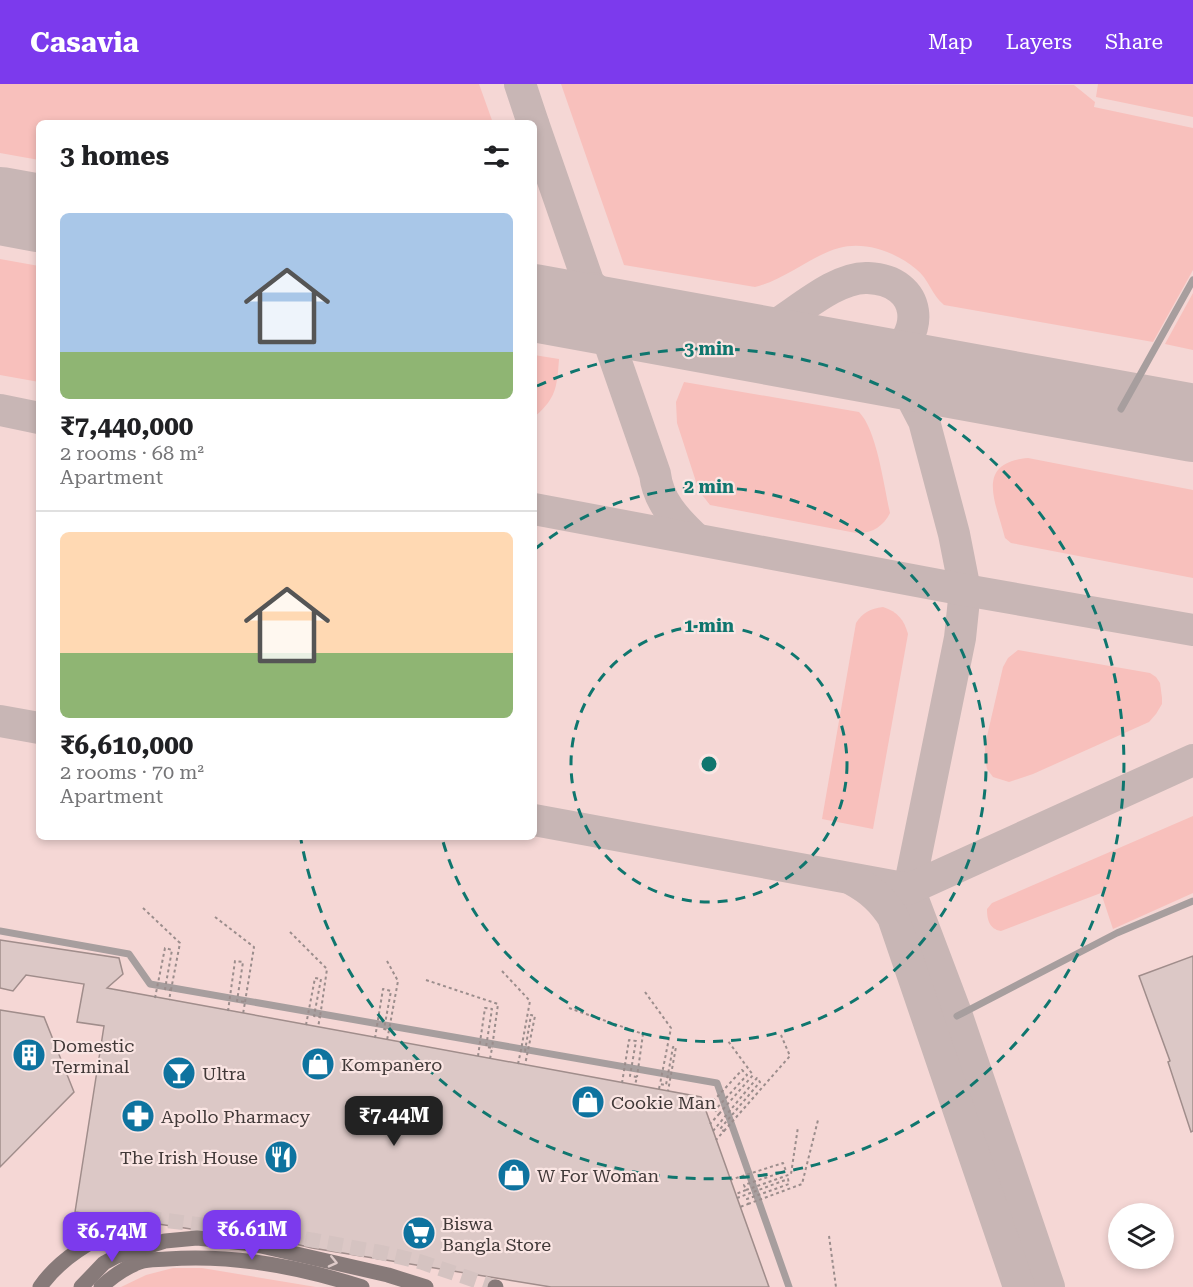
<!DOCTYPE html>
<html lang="en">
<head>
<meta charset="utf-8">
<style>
  body { margin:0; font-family:"Roboto Serif",serif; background:#f2f2f2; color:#202124; height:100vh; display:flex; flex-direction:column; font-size:22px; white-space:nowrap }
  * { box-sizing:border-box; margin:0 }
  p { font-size:20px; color:#757577 }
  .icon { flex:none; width:33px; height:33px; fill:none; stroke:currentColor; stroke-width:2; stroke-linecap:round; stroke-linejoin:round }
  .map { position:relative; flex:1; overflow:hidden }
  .side { position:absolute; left:36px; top:36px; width:501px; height:720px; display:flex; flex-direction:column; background:#fff; border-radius:9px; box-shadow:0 3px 9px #0003 }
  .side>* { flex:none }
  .controls { position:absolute; left:1108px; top:1119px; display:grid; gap:12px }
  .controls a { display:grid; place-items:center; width:66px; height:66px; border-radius:50%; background:#fff; box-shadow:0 3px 9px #0003; font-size:30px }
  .price { position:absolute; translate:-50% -51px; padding:0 14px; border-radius:12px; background:#7c3aed; color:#fff; font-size:20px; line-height:39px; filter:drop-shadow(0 2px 3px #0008) }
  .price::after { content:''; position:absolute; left:50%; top:36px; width:18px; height:14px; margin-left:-9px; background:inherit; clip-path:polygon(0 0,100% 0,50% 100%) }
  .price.on { background:#222; color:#fff }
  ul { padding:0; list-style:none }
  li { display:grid; align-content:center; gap:12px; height:318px; padding:0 24px }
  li+li { border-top:2px solid #e0e0e0 }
  li span { display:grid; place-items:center; height:186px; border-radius:9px; color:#555 }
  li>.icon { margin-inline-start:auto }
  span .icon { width:108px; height:108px; fill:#fffc; stroke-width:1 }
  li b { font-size:26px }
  h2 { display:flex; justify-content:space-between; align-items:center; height:72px; padding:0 24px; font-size:26px }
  header { display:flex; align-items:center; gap:36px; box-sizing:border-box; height:84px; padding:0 30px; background:#7c3aed; color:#fff }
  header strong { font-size:28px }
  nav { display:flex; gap:33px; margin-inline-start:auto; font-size:21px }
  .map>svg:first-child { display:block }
</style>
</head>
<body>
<header>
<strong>Casavia</strong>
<nav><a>Map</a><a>Layers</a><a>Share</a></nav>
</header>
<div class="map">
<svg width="1193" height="1203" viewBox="0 0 1193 1203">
  <rect width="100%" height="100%" fill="#fae5e3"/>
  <path fill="#f5d7d5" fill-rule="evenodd" d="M0,0h1193v1203h-1193zM39,39h495v714h-495zM1119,1130h45v44h-45z"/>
  <g fill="#f8c0bc">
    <polygon points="0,0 479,0 493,39 39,39 39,76 0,69"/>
    <path d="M561,0l513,1 21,17 -1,5 99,21v142l-40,72 -209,-37c-13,-11 -15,-26 -28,-36 -20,-17 -51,-28 -77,-21 -29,8 -52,31 -84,39l-131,-22z"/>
    <polygon points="1098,0 1193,0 1193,33 1096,13"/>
    <polygon points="0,175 39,182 39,298 0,291"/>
    <polygon points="1193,209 1193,266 1165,260"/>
    <path d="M534,271l25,4c-2,28 -3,40 -25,58z"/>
    <path d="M684,298l175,30c18,18 25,75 31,101 -7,14 -19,21 -34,20l-146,-28 -11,-14 -22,-68 -1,-21z"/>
    <path d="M1028,374l165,32v88l-182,-35 -6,-5c-9,-36 -31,-75 23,-80z"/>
    <path d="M883,523c15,5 21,13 25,27l-35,195 -51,-10 34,-196c7,-11 14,-14 27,-16z"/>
    <polygon points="1018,566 1150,589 1156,593 1160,599 1162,614 1162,620 1156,630 1149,638 1033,690 1009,698 993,693 987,685 985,674 985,661 1003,583 1008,574"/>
    <path d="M1193,732v77l-80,36 -12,-36 -100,38c-12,-2 -14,-12 -14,-22l5,-6z"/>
    <polygon points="173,1184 202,1184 316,1203 121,1203 146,1191"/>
  </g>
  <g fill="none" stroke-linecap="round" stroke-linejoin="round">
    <g stroke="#c8b6b5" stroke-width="32">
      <polyline points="520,0 533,39"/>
      <path d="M534,42l121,348c3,27 20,45 40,64"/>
      <polyline points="594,204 603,219 613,227 631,233 667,239 680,245"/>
      <path d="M534,219c33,7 54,6 73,37"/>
      <path d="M736,255c7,-1 16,-1 23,-4 31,-15 74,-59 109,-57 55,2 60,59 15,83 -20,10 -28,9 -46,-3"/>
      <polyline points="869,279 893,291 912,314 924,337 954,450 965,506 960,554 909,805 957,932 1049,1203"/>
      <polyline points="0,326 39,334"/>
      <polyline points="534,425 965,506 1193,546"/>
      <polyline points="0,637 39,644"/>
      <polyline points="534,736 909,805 1193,676"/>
      <path d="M853,796c18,10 29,20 40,37l126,370"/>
    </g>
    <g stroke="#c8b6b5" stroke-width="78">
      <polyline points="0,122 39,129"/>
      <polyline points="534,219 1193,339"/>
    </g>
  </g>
  <g fill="#dcc8c6" stroke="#a08d8b" stroke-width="1.5">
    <polygon points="0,856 119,874 123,890 107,904 701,1013 769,1203 551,1203 312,1164 254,1150 191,1145 132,1136 126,1132 117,1134 75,1128 104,942 77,938 84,900 26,891 13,907 0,904"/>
    <polygon points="1193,872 1193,1047 1191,1048 1168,978 1170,977 1139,892"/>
    <polygon points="0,926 44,933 74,1008 0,1083"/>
  </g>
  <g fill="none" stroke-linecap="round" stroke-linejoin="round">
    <polyline stroke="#d5c3c1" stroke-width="15" stroke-dasharray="15 8" stroke-linecap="butt" points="124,1142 147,1134 290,1152 383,1169 421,1178 495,1203"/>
    <polyline stroke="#9b8d8c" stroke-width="2" stroke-dasharray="3 3" stroke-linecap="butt" points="829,1152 836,1203"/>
    <g stroke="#a79e9e" stroke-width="7">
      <polyline points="1121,325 1193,196"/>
      <polyline points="0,847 129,870 150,900 717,999 789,1203"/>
      <polyline points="957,932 1117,849 1193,817"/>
    </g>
    <g stroke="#877a79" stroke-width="15">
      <polyline points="99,1153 136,1174"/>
      <path d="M40,1203c20,-29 52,-47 84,-61"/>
      <path d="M101,1203c11,-10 25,-20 39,-25 8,-3 19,-2 27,-3 66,-5 133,8 195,28"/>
      <polyline points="495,1203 496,1203"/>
    </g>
    <g stroke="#9b8d8c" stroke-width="2" stroke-dasharray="3 3" stroke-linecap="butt">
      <polyline points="143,824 180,859 171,906"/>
      <polyline points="215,833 254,863 245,918"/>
      <polyline points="290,848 327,885 320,933"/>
      <polyline points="387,877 398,897 389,946"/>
      <polyline points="502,887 530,917 521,966"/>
      <polyline points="426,896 498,920 492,964"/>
      <polyline points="645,908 671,944 660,1000"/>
      <polyline points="155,914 165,864 172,866 165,905 171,906 169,916"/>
      <polyline points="569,924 643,950 637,993"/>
      <polyline points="228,927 235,877 243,878 237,917 245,918 243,930"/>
      <polyline points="306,941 315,894 321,895 314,932 320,933 318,943"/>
      <polyline points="375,954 383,905 391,907 384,945 389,946 387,956"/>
      <polyline points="478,972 485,924 492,925 486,963 492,964 490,975"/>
      <polyline points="518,980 521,966 525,967 531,931 535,932 525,981"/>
      <polyline points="622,999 629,956 636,957 630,992 637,993 635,1001"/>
      <polyline points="659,1005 660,1000 666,1001 673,963 676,963 668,1007"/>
      <polyline points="705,1026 742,986 747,991 715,1026 719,1030 710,1040"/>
      <polyline points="719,1030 753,991 728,957"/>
      <polyline points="713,1047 757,994 760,998 720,1045 724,1047 716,1056"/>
      <polyline points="724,1047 790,972 781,951"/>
      <polyline points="730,1096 783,1079 786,1087 744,1101 746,1106 736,1110"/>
      <polyline points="746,1106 791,1090 798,1043"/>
      <polyline points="737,1114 788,1095 789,1100 747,1115 748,1120 740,1123"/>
      <polyline points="748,1120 802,1100 818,1036"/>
    </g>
    <polyline stroke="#877a79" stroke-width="15" points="81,1203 104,1179 117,1172 165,1157 197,1154 253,1160 388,1191 426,1203"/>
  </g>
  <defs><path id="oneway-chevron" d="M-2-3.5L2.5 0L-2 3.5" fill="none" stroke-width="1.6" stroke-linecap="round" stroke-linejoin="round" transform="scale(1.5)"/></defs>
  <use stroke="#ddcac8" href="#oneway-chevron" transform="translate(333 1178) rotate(13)"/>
  <g fill="none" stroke="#0f766e" stroke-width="3" stroke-dasharray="10 8">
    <circle cx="709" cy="680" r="138"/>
    <path d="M535 465A277 277 0 1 1 442 754"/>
    <path d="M537 302A415 415 0 1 1 301 756"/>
  </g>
  <defs>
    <symbol id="building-disc" viewBox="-11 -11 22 22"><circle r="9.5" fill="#0e739f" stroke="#fae5e3"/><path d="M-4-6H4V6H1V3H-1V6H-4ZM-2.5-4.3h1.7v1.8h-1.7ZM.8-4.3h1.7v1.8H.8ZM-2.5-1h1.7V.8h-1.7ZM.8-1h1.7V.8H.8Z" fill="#fff"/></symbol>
    <symbol id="shop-disc" viewBox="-11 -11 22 22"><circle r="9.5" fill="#0e739f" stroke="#fae5e3"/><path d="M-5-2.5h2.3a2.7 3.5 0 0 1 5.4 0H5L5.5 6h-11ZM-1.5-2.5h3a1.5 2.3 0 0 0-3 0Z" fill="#fff"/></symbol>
    <symbol id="bar-disc" viewBox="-11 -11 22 22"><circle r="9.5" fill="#0e739f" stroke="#fae5e3"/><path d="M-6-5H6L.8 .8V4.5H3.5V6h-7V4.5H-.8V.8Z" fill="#fff"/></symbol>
    <symbol id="pharmacy-disc" viewBox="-11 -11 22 22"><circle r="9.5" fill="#0e739f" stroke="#fae5e3"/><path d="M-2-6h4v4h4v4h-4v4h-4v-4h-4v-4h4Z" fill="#fff"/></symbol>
    <symbol id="restaurant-disc" viewBox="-11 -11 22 22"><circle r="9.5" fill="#0e739f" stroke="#fae5e3"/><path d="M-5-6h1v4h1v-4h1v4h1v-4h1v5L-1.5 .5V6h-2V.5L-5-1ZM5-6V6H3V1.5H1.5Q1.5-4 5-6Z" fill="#fff"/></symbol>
    <symbol id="supermarket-disc" viewBox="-11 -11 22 22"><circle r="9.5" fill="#0e739f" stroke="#fae5e3"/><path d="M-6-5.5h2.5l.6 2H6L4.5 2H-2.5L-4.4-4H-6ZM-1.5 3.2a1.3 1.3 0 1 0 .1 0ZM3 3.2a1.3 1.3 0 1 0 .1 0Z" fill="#fff"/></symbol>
  </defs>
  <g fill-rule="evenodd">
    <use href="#building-disc" x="10" y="952" width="38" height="38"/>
    <use href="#shop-disc" x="299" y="961" width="38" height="38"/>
    <use href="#bar-disc" x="160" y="970" width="38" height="38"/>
    <use href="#shop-disc" x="569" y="999" width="38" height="38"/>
    <use href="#pharmacy-disc" x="119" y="1013" width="38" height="38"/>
    <use href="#restaurant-disc" x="262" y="1054" width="38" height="38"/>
    <use href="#shop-disc" x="495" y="1072" width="38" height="38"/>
    <use href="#supermarket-disc" x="400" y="1130" width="38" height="38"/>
  </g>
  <g text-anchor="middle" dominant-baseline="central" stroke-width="4.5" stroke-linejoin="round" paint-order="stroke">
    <g font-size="18" fill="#413938" stroke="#fae5e3" text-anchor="start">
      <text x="52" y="961">Domestic<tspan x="52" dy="21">Terminal</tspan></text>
      <text x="341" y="980">Kompanero</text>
      <text x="202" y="989">Ultra</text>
      <text x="611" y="1018">Cookie Man</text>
      <text x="161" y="1032">Apollo Pharmacy</text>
      <text x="258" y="1073" text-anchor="end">The Irish House</text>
      <text x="537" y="1091">W For Woman</text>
      <text x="442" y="1139">Biswa<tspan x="442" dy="21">Bangla Store</tspan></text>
    </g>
  </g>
  <circle cx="709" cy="680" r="9" fill="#0f766e" stroke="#fae5e3" stroke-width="3"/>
  <g font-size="18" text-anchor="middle" font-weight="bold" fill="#0f766e" stroke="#fae5e3" stroke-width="4.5" stroke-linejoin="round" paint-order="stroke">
    <text x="709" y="271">3 min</text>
    <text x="709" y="409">2 min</text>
    <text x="709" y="548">1 min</text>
  </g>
</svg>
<div class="controls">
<a><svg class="icon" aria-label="layers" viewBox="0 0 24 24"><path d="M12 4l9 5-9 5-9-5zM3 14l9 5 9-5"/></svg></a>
</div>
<b class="price on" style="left:394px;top:1063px">₹7.44M</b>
<b class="price" style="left:252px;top:1177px">₹6.61M</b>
<b class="price" style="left:112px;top:1179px">₹6.74M</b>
<section class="side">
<h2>3 homes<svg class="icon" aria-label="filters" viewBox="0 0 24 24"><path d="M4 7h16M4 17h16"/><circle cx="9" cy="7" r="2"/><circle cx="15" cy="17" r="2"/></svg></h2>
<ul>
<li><span style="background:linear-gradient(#a9c7e8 75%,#8fb573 0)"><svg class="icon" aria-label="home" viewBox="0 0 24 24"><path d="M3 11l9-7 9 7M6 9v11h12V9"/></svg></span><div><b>₹7,440,000</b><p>2 rooms · 68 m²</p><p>Apartment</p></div></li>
<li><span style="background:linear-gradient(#ffd9b3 65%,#8fb573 0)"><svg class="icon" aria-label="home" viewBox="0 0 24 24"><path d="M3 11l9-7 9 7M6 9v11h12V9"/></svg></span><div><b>₹6,610,000</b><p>2 rooms · 70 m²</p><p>Apartment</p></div></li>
</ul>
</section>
</div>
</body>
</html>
